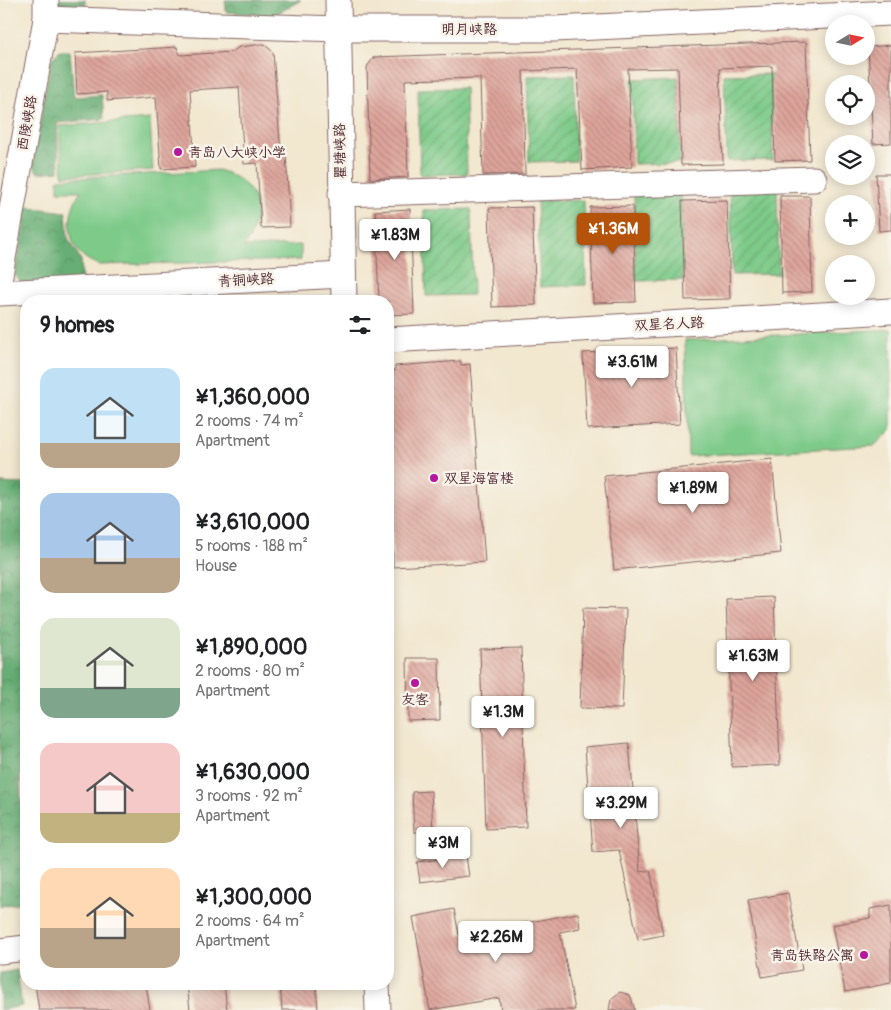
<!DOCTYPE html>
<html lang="en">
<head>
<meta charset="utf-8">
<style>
  body { margin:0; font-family:Pangolin,"LXGW WenKai TC",sans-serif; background:#f2f2f2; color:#202124; height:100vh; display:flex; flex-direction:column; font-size:19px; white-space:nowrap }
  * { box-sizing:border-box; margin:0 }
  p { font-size:16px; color:#757577 }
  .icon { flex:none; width:28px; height:28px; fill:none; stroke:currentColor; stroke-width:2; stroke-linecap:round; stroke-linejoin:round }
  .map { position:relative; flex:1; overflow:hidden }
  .side { position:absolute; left:20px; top:295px; width:374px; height:695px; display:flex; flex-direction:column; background:#fff; border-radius:20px; box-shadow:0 2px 12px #0003 }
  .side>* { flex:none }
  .needle { width:32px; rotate:80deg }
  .buttons { position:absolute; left:825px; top:15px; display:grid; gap:10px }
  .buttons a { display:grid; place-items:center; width:50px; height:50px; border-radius:50%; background:#fff; box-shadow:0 2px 12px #0003; font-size:25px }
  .price { position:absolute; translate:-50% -42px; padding:0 11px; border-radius:5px; background:#fff; color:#222; font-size:16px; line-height:32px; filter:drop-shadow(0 1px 2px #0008) }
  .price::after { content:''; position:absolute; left:50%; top:30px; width:15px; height:11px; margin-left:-8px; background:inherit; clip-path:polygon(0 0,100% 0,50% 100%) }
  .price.selected { background:#b45309; color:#fff }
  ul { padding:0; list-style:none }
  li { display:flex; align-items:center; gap:15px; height:125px; padding:0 20px }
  li span { display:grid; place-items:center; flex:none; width:140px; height:100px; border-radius:15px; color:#555 }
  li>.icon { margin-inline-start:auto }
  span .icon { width:60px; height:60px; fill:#fffc; stroke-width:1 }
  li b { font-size:21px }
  h2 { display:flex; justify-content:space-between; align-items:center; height:60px; padding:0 20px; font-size:21px }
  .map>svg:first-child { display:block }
</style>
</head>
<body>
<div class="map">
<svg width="891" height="1010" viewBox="0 0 891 1010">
  <defs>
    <pattern id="forest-crowns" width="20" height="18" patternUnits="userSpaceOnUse" patternTransform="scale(1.25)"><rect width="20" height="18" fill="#66ae75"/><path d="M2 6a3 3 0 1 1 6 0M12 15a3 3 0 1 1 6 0" fill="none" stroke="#568d60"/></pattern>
    <pattern id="garden-furrows" width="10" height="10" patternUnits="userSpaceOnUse" patternTransform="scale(1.25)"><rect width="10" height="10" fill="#7dca89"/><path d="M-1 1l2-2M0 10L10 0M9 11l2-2" fill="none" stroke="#6ead76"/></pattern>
    <pattern id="building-back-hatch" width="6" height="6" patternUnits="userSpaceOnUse" patternTransform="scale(1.25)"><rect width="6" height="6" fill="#dea59b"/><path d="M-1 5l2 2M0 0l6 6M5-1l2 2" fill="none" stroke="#b6867f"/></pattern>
  </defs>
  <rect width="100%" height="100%" fill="#f7f3e8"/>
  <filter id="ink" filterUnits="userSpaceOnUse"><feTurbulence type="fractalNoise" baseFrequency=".02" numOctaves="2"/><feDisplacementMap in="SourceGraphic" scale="10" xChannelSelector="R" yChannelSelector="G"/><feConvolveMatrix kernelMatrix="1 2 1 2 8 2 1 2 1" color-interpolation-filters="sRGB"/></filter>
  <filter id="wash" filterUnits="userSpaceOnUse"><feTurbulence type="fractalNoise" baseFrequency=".0096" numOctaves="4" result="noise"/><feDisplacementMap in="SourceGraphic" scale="20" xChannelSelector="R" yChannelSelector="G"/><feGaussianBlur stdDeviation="1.12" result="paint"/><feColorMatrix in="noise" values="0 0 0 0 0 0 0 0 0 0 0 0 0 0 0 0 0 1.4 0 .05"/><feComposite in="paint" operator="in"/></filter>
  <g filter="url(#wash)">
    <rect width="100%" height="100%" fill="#f2e7cf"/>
    <g fill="#7dca89" stroke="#64745a">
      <polygon points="150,119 153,170 63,176 59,126"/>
      <path d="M218,170c41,12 49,43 26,77l57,-2v15l-203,5c-5,-3 -11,-5 -14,-8 -20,-16 -16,-49 -3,-66h-23v-12z"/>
      <polygon points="891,329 891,430 874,446 688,456 685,340"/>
    </g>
    <g fill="url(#forest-crowns)" stroke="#586650">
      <rect x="55" y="0" width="30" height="9"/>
      <polygon points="225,0 301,0 273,16 226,12"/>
      <polygon points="60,51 70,51 74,97 102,95 104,119 57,123 59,171 38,173 33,165 51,59"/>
      <polygon points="27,207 66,212 68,238 81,260 82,284 23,286 15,275"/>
      <polygon points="0,483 26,484 26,771 20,772 25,902 0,906"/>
      <polygon points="17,970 22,1006 0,1010 0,973"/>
    </g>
    <g fill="url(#garden-furrows)" stroke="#64745a">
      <polygon points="771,74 773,160 727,161 724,75"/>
      <polygon points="574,75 576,161 529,162 527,76"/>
      <polygon points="678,77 681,163 634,164 632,79"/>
      <polygon points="465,88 467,174 420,175 418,89"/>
      <polygon points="777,188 779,274 732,275 730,189"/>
      <polygon points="681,194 683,280 636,281 634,195"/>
      <polygon points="584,200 586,285 540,287 537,201"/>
      <polygon points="471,209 473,295 426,296 424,210"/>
    </g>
    <g id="blocks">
      <g fill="url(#building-back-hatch)">
        <polygon points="806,42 810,160 775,161 772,66 720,68 723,164 681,165 678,68 628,69 632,167 582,170 577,69 523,71 525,174 483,175 480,78 405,80 408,177 370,179 367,67 374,57"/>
        <polygon points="264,44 273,52 280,142 286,153 290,227 261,228 257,163 244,164 239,87 190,90 195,167 161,169 156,97 107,101 107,92 77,94 75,53 177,47 180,55 232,52 239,47"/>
        <polygon points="891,45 891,143 873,144 868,47"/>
        <polygon points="876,174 891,174 891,230 879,231"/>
        <polygon points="780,196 810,196 812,292 782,293"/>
        <polygon points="727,200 730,299 685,300 682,201"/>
        <polygon points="633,206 636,302 593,303 590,207"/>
        <polygon points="532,207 536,305 492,307 489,208"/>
        <polygon points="410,209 414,314 388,315 388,301 379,301 375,211"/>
        <polygon points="676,348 680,424 587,429 583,353"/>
        <polygon points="461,361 461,365 470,364 485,562 393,567 388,371 395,371 395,366"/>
        <polygon points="772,459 781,553 614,570 604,476"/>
        <polygon points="774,597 780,765 732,767 726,599"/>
        <polygon points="583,608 626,609 622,709 580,708"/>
        <polygon points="521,648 526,827 486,829 480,649"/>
        <polygon points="407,658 439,658 440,720 408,721"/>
        <polygon points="629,743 640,872 650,870 663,935 638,940 619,850 593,852 585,747"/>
        <polygon points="431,791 433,832 414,832 412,792"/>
        <polygon points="466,856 469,876 420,882 417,862"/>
        <polygon points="788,893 802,970 762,977 748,900"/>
        <polygon points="891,905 891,983 845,992 832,925 870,918 870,909"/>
        <polygon points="454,909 459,935 578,913 580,928 560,932 575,1010 501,1010 499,998 430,1010 413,917"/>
        <polygon points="35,984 72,984 72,986 92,984 146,984 150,1010 39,1010"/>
        <polygon points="187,984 224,984 227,1010 190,1010"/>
        <polygon points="280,984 316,984 318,1010 282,1010"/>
        <polygon points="620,992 630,995 635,1010 609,1010 611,999"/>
      </g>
    </g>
  </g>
  <g filter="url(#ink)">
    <use href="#blocks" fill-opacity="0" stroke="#856564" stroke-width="1"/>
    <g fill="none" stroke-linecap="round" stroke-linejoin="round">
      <defs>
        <g id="minor">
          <polyline points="338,0 344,301"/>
          <polyline points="46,19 338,29 554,29 891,13"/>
          <polyline points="341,194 814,179"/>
          <polyline points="0,275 46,19 46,0"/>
          <polyline points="0,293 343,275"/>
          <polyline points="388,340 891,311"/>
          <polyline points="0,951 26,948"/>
          <polyline points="377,984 378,1010"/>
        </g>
      </defs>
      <use href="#minor" stroke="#856564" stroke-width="27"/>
      <use href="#minor" stroke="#fff" stroke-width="25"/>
    </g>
  </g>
  <g fill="#b5179e" stroke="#f7f3e8" stroke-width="2">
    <circle cx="178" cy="152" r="5"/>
    <circle cx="434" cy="478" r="5"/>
    <circle cx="415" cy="683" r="5"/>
    <circle cx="864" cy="955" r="5"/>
  </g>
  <g text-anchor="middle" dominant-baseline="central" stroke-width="5" stroke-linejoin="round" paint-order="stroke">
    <g font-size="14" fill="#4a1f2b" stroke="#f7f3e8">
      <text x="469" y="29">明月峡路</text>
      <text transform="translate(27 123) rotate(-80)">西陵峡路</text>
      <text transform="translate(340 151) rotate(-91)">瞿塘峡路</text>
      <text transform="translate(246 280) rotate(-3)">青铜峡路</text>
      <text transform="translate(669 324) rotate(-3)">双星名人路</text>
    </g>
    <g font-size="14" fill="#4a1f2b" stroke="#f7f3e8" text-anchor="start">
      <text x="188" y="152">青岛八大峡小学</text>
      <text x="444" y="478">双星海富楼</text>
      <text x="415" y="699" text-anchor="middle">友客</text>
      <text x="854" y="955" text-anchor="end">青岛铁路公寓</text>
    </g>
  </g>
</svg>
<div class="buttons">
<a><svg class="needle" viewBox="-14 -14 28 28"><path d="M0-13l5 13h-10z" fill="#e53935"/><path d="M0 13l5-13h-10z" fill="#757577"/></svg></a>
<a><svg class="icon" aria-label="locate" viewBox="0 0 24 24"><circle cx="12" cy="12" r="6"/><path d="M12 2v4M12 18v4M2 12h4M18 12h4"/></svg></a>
<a><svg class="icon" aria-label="layers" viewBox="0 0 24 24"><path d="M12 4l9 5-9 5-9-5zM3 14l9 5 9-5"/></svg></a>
<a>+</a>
<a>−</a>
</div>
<b class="price selected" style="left:613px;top:255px">¥1.36M</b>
<b class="price" style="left:395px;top:261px">¥1.83M</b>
<b class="price" style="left:632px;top:388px">¥3.61M</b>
<b class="price" style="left:693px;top:514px">¥1.89M</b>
<b class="price" style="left:753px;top:682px">¥1.63M</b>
<b class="price" style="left:503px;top:738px">¥1.3M</b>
<b class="price" style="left:621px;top:829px">¥3.29M</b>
<b class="price" style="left:443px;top:869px">¥3M</b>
<b class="price" style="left:496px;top:963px">¥2.26M</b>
<section class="side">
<h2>9 homes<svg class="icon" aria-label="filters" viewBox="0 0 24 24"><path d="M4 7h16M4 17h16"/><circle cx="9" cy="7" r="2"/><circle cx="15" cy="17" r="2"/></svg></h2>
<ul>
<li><span style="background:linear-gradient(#bfe0f5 75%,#b9a48a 0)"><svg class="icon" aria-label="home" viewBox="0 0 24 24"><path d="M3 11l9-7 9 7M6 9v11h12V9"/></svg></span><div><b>¥1,360,000</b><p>2 rooms · 74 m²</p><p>Apartment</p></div></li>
<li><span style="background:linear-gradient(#a9c7e8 65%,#b9a48a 0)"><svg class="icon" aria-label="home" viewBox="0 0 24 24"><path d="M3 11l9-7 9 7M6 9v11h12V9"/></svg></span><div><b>¥3,610,000</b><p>5 rooms · 188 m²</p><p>House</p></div></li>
<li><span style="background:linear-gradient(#dfe7d0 70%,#7fa58c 0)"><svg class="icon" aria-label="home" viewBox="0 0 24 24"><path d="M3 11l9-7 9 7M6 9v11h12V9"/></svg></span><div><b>¥1,890,000</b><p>2 rooms · 80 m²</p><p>Apartment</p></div></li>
<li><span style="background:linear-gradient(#f6c9c9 70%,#c2b280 0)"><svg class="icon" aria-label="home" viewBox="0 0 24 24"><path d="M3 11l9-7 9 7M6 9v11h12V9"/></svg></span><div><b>¥1,630,000</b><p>3 rooms · 92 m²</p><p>Apartment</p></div></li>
<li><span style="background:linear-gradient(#ffd9b3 60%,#b9a48a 0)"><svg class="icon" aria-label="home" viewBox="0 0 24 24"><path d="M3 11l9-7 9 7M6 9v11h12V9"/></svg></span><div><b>¥1,300,000</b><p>2 rooms · 64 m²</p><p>Apartment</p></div></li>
</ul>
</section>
</div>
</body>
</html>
